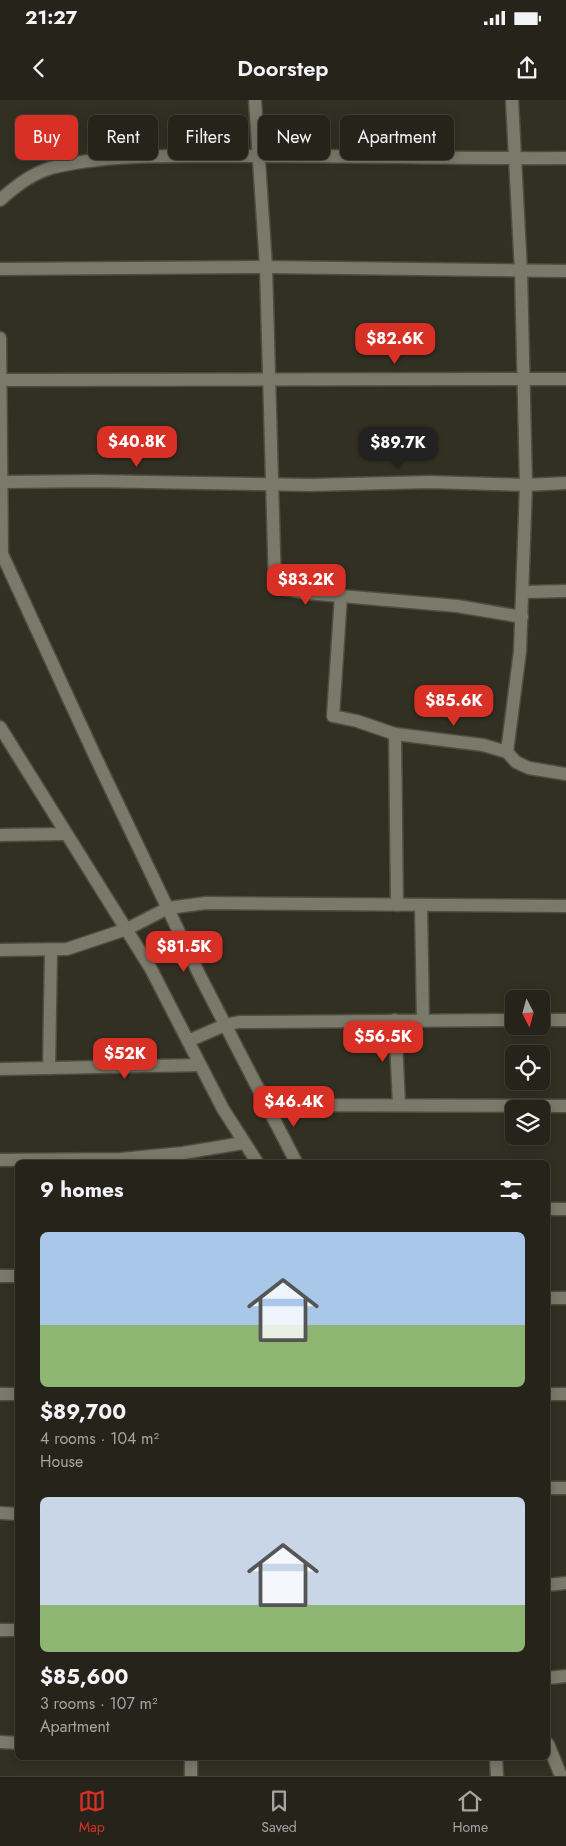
<!DOCTYPE html>
<html lang="en">
<head>
<meta charset="utf-8">
<style>
  body { margin:0; font-family:Jost,sans-serif; background:#2e2c23; color:#f1f3f6; height:100vh; display:flex; flex-direction:column; font-size:19px; white-space:nowrap }
  * { box-sizing:border-box; margin:0 }
  p { font-size:16px; color:#a4a4a2 }
  .icon { flex:none; width:28px; height:28px; fill:none; stroke:currentColor; stroke-width:2; stroke-linecap:round; stroke-linejoin:round }
  .map { position:relative; flex:1; overflow:hidden }
  .side { position:absolute; left:15px; top:1060px; width:535px; height:600px; display:flex; flex-direction:column; background:#26241a; border-radius:8px; box-shadow:0 2px 12px #0003,0 0 0 1px #424139 }
  .side>* { flex:none }
  .hud { position:absolute; left:15px; top:15px; width:536px; height:45px; display:flex; gap:10px }
  .needle { width:32px; rotate:174deg }
  .tools { position:absolute; left:505px; top:890px; display:grid; gap:10px }
  .tools a { display:grid; place-items:center; width:45px; height:45px; border-radius:8px; background:#26241a; box-shadow:0 2px 12px #0003,0 0 0 1px #424139; font-size:25px }
  .price { position:absolute; translate:-50% -42px; padding:0 11px; border-radius:10px; background:#d93025; color:#fff; font-size:16px; line-height:32px; filter:drop-shadow(0 1px 2px #0008) }
  .price::after { content:''; position:absolute; left:50%; top:30px; width:15px; height:11px; margin-left:-8px; background:inherit; clip-path:polygon(0 0,100% 0,50% 100%) }
  .price.on { background:#222; color:#fff }
  ul { padding:0; list-style:none }
  li { display:grid; align-content:center; gap:10px; height:265px; padding:0 25px }
  li span { display:grid; place-items:center; height:155px; border-radius:8px; color:#555 }
  li>.icon { margin-inline-start:auto }
  span .icon { width:90px; height:90px; fill:#fffc; stroke-width:1 }
  li b { font-size:21px }
  h2 { display:flex; justify-content:space-between; align-items:center; height:60px; padding:0 25px; font-size:21px }
  .chip { padding:0 18px; border-radius:8px; background:#26241a; box-shadow:0 2px 12px #0003,0 0 0 1px #424139; font-size:18px; line-height:45px }
  .chip.on { background:#d93025; color:#fff }
  .status { display:flex; justify-content:space-between; align-items:center; height:35px; padding:0 25px; background:#26241a; direction:ltr }
  .status svg { height:14px; fill:currentColor }
  header { display:flex; justify-content:space-between; align-items:center; height:65px; padding:0 25px; background:#26241a; font-size:22px; font-weight:600 }
  .dock { display:flex; justify-content:space-around; align-items:center; height:70px; border-top:1px solid #424139; background:#26241a; font-size:14px; color:#a4a4a2 }
  .dock a { display:grid; justify-items:center; gap:2px }
  .dock .on { color:#d93025 }
  .map>svg:first-child { display:block }
</style>
</head>
<body>
<div class="status"><b>21:27</b><svg viewBox="0 0 49 12"><path d="M0 12V9h3v3zM5 12V6h3v6zM10 12V3h3v9zM15 12V0h3v12zM26 1h20v11H26zM47 4h2v5h-2z"/></svg></div>
<header><svg class="icon" aria-label="back" viewBox="0 0 24 24"><path d="M15 5l-7 7 7 7"/></svg>Doorstep<svg class="icon" aria-label="share" viewBox="0 0 24 24"><path d="M12 15V3M7 8l5-5 5 5M5 13v7h14v-7"/></svg></header>
<div class="map">
<svg width="566" height="1676" viewBox="0 0 566 1676">
  <rect width="100%" height="100%" fill="#323023"/>
  <g fill="none" stroke-linecap="round" stroke-linejoin="round">
    <defs>
      <g id="street">
        <polyline points="255,0 266,167 275,487 306,493 457,506 522,517"/>
        <path d="M0,100c16,-14 31,-26 51,-32 55,-14 121,-12 178,-12 112,-1 224,3 337,2"/>
        <polyline points="0,169 266,167 566,171"/>
        <polyline points="0,238 2,454 95,656 200,876 296,1062"/>
        <polyline points="0,280 566,279"/>
        <polyline points="3,382 94,381 310,385 430,382 526,385 566,383"/>
        <polyline points="523,492 566,491"/>
        <polyline points="341,495 333,616 357,621 395,634 483,645 507,652 516,662 529,668 566,674"/>
        <polyline points="0,627 151,869 223,1009 257,1062"/>
        <polyline points="395,634 397,805"/>
        <polyline points="507,652 520,551 526,385 521,172 512,0"/>
        <polyline points="0,735 65,734"/>
        <polyline points="421,806 423,919"/>
        <polyline points="0,850 67,849 127,829 168,808 206,803 566,806"/>
        <polyline points="395,920 399,1004"/>
        <polyline points="541,920 566,920"/>
        <polyline points="188,941 225,925 239,922 514,920"/>
        <polyline points="49,968 51,851"/>
        <polyline points="0,969 200,965"/>
        <polyline points="267,1005 566,1006"/>
        <polyline points="0,1060 121,1059 183,1053 243,1043"/>
        <polyline points="548,1109 566,1109"/>
        <polyline points="0,1176 18,1176"/>
        <polyline points="548,1198 566,1198"/>
        <polyline points="0,1294 18,1294"/>
        <polyline points="548,1294 566,1294"/>
        <polyline points="548,1388 566,1388"/>
        <polyline points="548,1485 566,1483"/>
        <polyline points="0,1530 18,1530"/>
        <polyline points="548,1578 566,1576"/>
        <polyline points="0,1642 18,1643"/>
        <polyline points="548,1644 561,1676"/>
        <polyline points="191,1676 191,1658"/>
      </g>
      <g id="secondary">
        <polyline points="0,1413 18,1414"/>
        <polyline points="496,1658 497,1676"/>
      </g>
    </defs>
    <use href="#street" stroke="#4e4d42" stroke-width="15"/>
    <use href="#secondary" stroke="#4e4d42" stroke-width="15"/>
    <use href="#street" stroke="#7a796a" stroke-width="12"/>
    <use href="#secondary" stroke="#7a796a" stroke-width="12"/>
  </g>
</svg>
<div class="tools">
<a><svg class="needle" viewBox="-14 -14 28 28"><path d="M0-13l5 13h-10z" fill="#e53935"/><path d="M0 13l5-13h-10z" fill="#a4a4a2"/></svg></a>
<a><svg class="icon" aria-label="locate" viewBox="0 0 24 24"><circle cx="12" cy="12" r="6"/><path d="M12 2v4M12 18v4M2 12h4M18 12h4"/></svg></a>
<a><svg class="icon" aria-label="layers" viewBox="0 0 24 24"><path d="M12 4l9 5-9 5-9-5zM3 14l9 5 9-5"/></svg></a>
</div>
<b class="price" style="left:395px;top:265px">$82.6K</b>
<b class="price" style="left:137px;top:368px">$40.8K</b>
<b class="price on" style="left:398px;top:369px">$89.7K</b>
<b class="price" style="left:306px;top:506px">$83.2K</b>
<b class="price" style="left:454px;top:627px">$85.6K</b>
<b class="price" style="left:184px;top:873px">$81.5K</b>
<b class="price" style="left:383px;top:963px">$56.5K</b>
<b class="price" style="left:125px;top:980px">$52K</b>
<b class="price" style="left:294px;top:1028px">$46.4K</b>
<div class="hud">
<a class="chip on">Buy</a>
<a class="chip">Rent</a>
<a class="chip">Filters</a>
<a class="chip">New</a>
<a class="chip">Apartment</a>
</div>
<section class="side">
<h2>9 homes<svg class="icon" aria-label="filters" viewBox="0 0 24 24"><path d="M4 7h16M4 17h16"/><circle cx="9" cy="7" r="2"/><circle cx="15" cy="17" r="2"/></svg></h2>
<ul>
<li><span style="background:linear-gradient(#a9c7e8 60%,#8fb573 0)"><svg class="icon" aria-label="home" viewBox="0 0 24 24"><path d="M3 11l9-7 9 7M6 9v11h12V9"/></svg></span><div><b>$89,700</b><p>4 rooms · 104 m²</p><p>House</p></div></li>
<li><span style="background:linear-gradient(#c9d6e8 70%,#8fb573 0)"><svg class="icon" aria-label="home" viewBox="0 0 24 24"><path d="M3 11l9-7 9 7M6 9v11h12V9"/></svg></span><div><b>$85,600</b><p>3 rooms · 107 m²</p><p>Apartment</p></div></li>
</ul>
</section>
</div>
<nav class="dock">
<a class="on"><svg class="icon" aria-label="map" viewBox="0 0 24 24"><path d="M3 6l6-2 6 2 6-2v14l-6 2-6-2-6 2zM9 4v14M15 6v14"/></svg>Map</a>
<a><svg class="icon" aria-label="saved" viewBox="0 0 24 24"><path d="M7 4h10v16l-5-4-5 4z"/></svg>Saved</a>
<a><svg class="icon" aria-label="home" viewBox="0 0 24 24"><path d="M3 11l9-7 9 7M6 9v11h12V9"/></svg>Home</a>
</nav>
</body>
</html>
